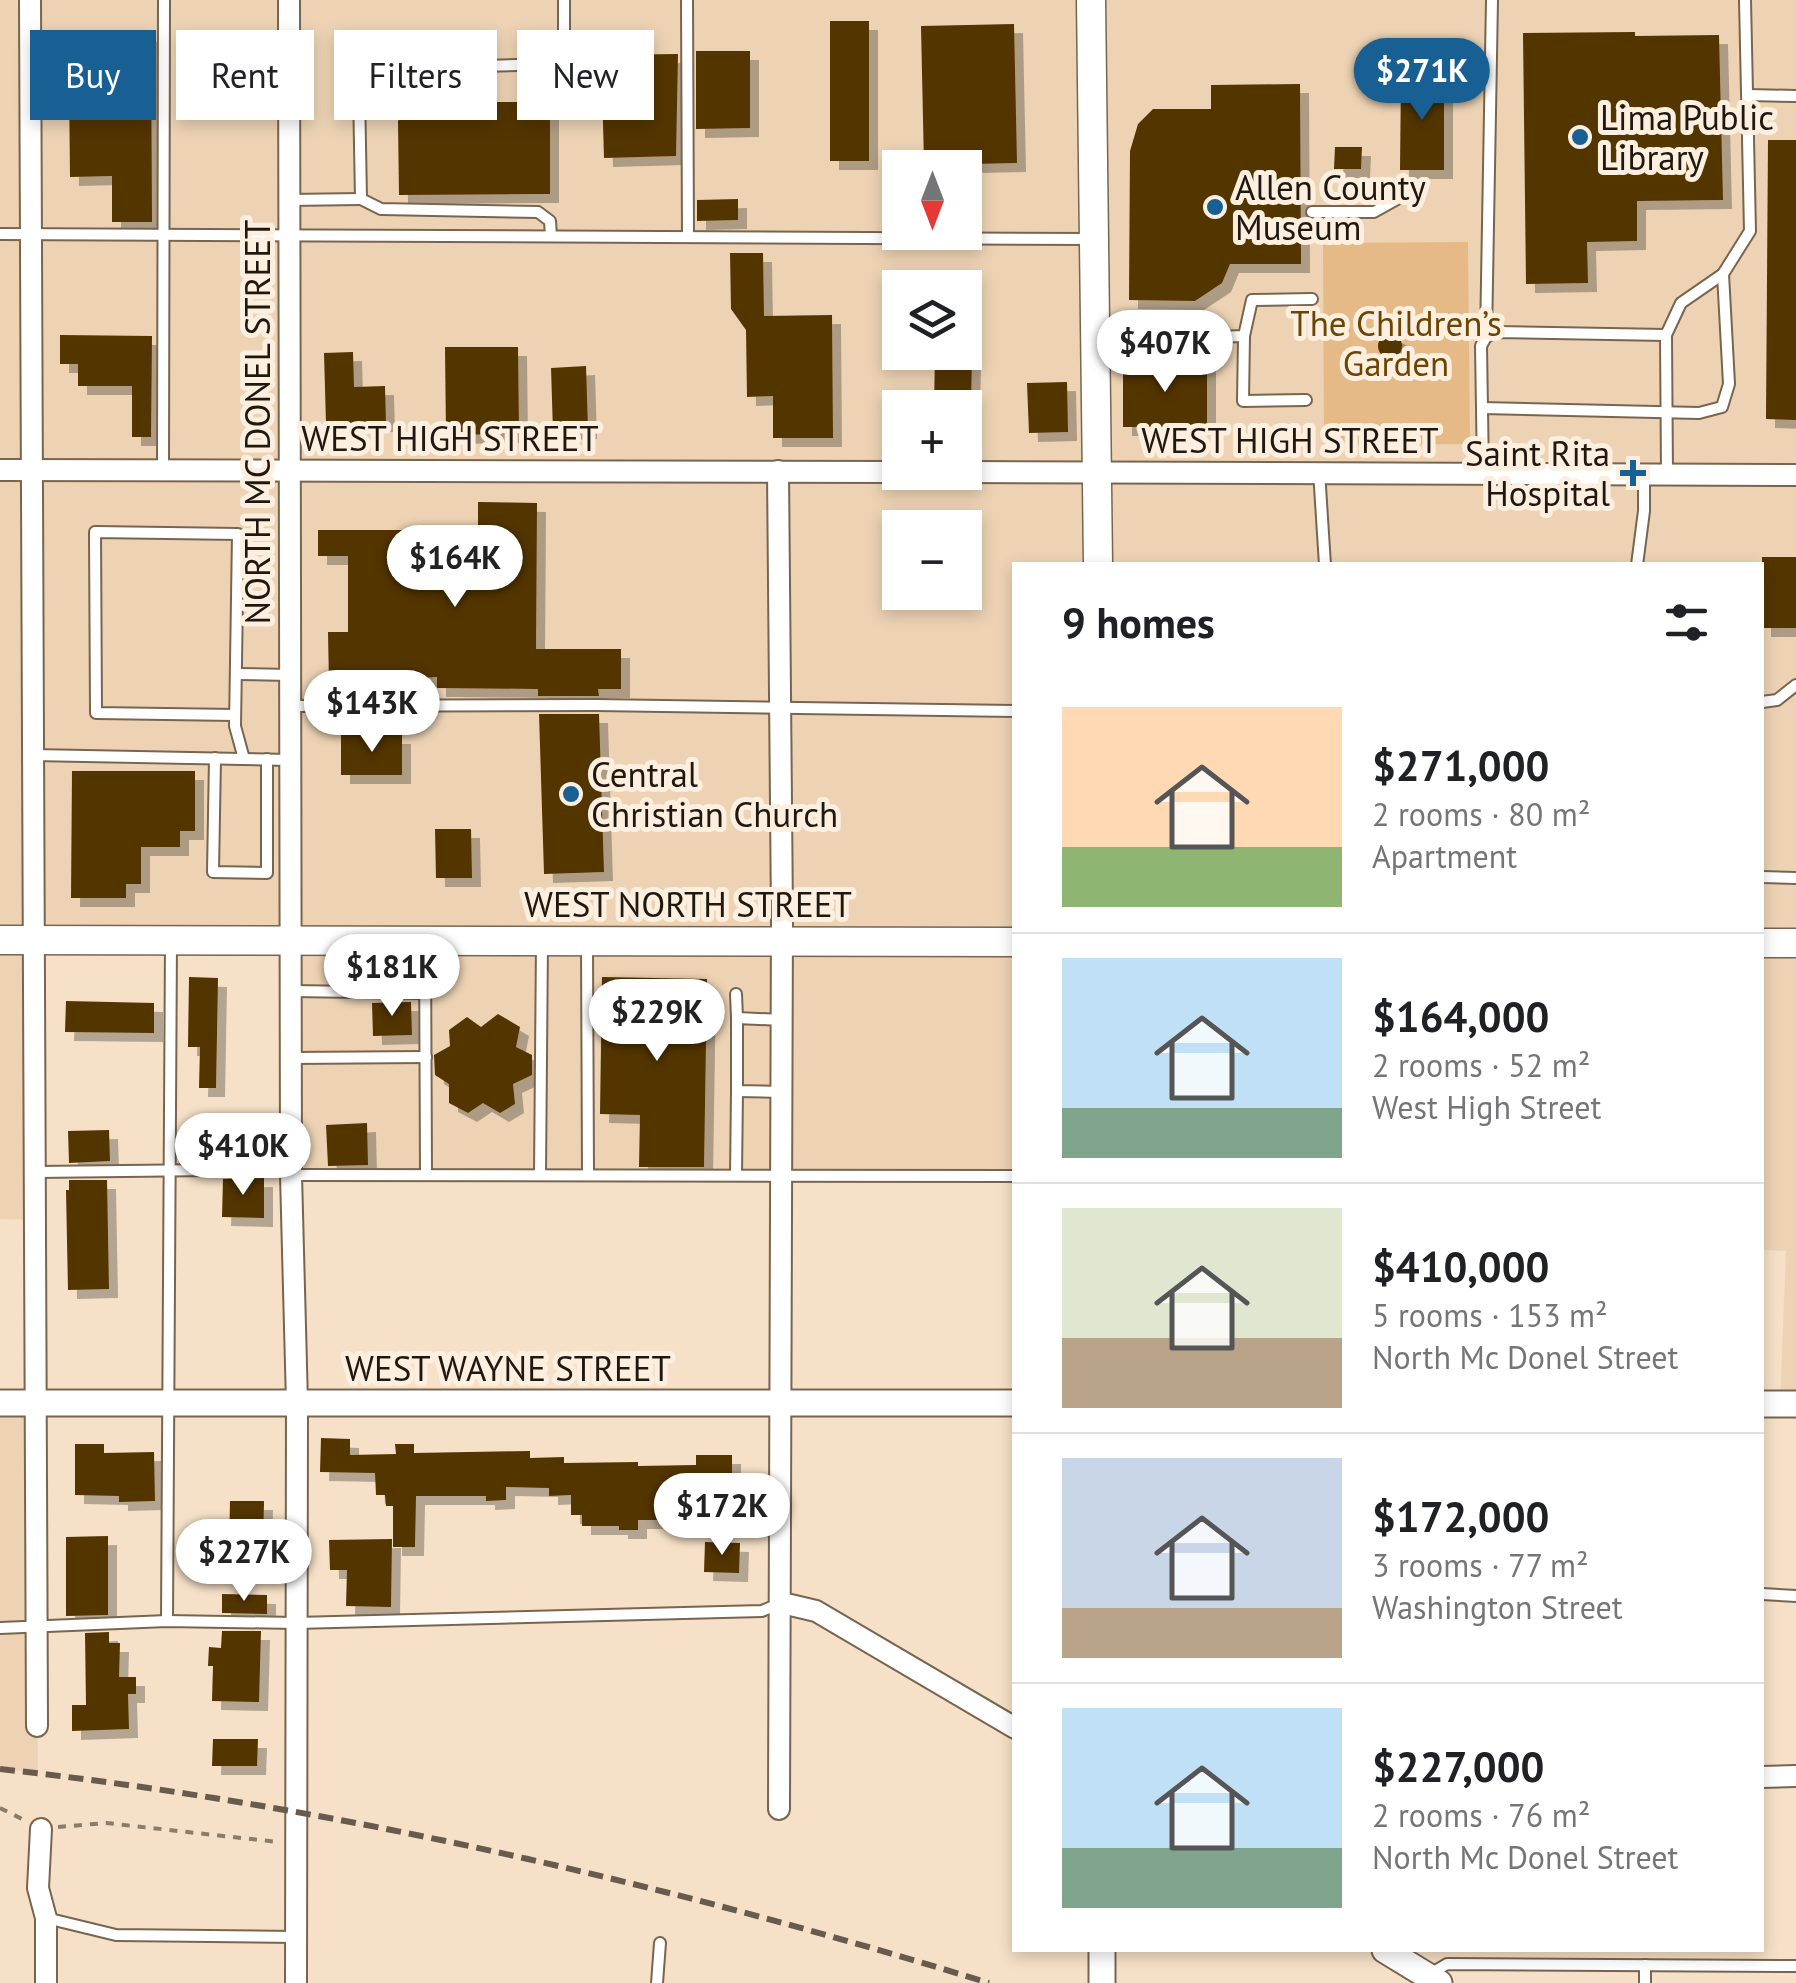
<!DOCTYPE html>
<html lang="en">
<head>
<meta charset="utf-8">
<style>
  body { margin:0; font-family:"PT Sans",sans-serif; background:#f2f2f2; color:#202124; height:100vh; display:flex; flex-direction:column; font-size:38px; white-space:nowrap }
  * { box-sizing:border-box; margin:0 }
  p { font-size:32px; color:#757577 }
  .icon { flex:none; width:55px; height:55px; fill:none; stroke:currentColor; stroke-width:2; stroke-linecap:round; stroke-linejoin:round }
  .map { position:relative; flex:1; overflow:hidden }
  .side { position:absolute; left:1012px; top:562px; width:752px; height:1390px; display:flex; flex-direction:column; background:#fff; border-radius:0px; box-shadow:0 5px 15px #0003 }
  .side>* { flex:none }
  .guide { position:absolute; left:30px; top:30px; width:832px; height:90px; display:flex; gap:20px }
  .needle { width:65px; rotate:180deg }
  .tools { position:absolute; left:882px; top:150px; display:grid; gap:20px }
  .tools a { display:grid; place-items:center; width:100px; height:100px; border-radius:0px; background:#fff; box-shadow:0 5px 15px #0003; font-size:50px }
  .price { position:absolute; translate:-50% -85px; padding:0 22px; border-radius:35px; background:#fff; color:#222; font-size:32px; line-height:65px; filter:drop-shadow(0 2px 5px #0008) }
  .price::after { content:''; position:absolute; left:50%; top:60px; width:30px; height:22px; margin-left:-15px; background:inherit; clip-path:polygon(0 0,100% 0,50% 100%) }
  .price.active { background:#185f94; color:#fff }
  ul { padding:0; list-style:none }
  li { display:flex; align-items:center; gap:30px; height:250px; padding:0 50px }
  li+li { border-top:2px solid #e0e0e0 }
  li span { display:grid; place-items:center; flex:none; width:280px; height:200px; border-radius:0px; color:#555 }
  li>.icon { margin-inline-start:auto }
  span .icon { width:120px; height:120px; fill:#fffc; stroke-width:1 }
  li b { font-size:42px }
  h2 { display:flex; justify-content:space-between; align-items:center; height:120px; padding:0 50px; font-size:42px }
  .chip { padding:0 35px; border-radius:0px; background:#fff; box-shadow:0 5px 15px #0003; font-size:35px; line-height:90px }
  .chip.active { background:#185f94; color:#fff }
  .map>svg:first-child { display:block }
</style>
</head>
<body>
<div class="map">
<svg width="1796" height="1983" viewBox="0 0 1796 1983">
  <defs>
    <filter id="shadow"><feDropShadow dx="9" dy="9" stdDeviation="0" flood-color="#0004"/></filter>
  </defs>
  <rect width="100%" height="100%" fill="#f6e0c7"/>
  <g fill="#edd3b4" fill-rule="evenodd">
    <path d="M0,0h1796v1404h-16l6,-153 -24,-1v-685h-747v616l-233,2 -491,-8 -1,-234 -255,-1v280l-35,-1zM900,168h65v64h-65zM900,288h65v64h-65zM900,408h65v64h-65zM900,528h65v64h-65z"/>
    <polygon points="0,1403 36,1403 38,1773 0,1769"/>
  </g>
  <polygon fill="#e5ba86" points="1468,242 1470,444 1324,445 1323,243"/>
  <g fill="#533405" filter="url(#shadow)">
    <rect x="830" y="21" width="39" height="140"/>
    <polygon points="1014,24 1017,163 924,165 921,26"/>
    <polygon points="1635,32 1635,36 1719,35 1723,200 1637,201 1637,241 1587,242 1588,283 1526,284 1523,33"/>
    <polygon points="109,33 151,33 152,222 112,222 112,176 70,177 69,83 109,82"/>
    <polygon points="696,51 750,51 750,128 696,129"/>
    <polygon points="678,54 676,156 604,158 601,55"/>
    <polygon points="1401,75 1444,75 1444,170 1400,170"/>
    <polygon points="1300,84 1301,264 1230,264 1222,283 1195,301 1129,300 1130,151 1138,124 1153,109 1211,109 1211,85"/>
    <polygon points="410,102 550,102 550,194 399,195 398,121"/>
    <polygon points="1768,140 1796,140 1796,420 1766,419"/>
    <polygon points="1335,147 1362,147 1361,169 1334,169"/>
    <polygon points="738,199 738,220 697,221 697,200"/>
    <polygon points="730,253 763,253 764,316 832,315 833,438 773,438 773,396 747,397 746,330 731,309"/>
    <circle cx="1390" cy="346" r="12"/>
    <polygon points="60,335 152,336 151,437 132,437 132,386 78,386 78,364 60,364"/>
    <polygon points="445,347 518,347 519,434 446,435"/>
    <polygon points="353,352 354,387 385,386 386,423 326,424 324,353"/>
    <polygon points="935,352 972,352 971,408 934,408"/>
    <polygon points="1207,362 1207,427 1123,427 1123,363"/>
    <polygon points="586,366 588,430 553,431 551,368"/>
    <polygon points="1067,382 1068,432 1029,433 1027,383"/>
    <polygon points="478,502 537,503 536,649 621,649 621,689 598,689 599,696 538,696 538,689 437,688 437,677 329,683 328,632 348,632 348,556 318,556 318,530 478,530"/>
    <rect x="1762" y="557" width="34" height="71"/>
    <polygon points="539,714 599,714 604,872 544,874"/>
    <rect x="341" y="735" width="61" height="40"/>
    <polygon points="72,771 195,771 195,831 180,831 180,847 141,847 141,884 126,884 126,898 71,898"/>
    <polygon points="435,829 471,829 472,878 436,878"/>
    <polygon points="189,977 218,978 216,1088 199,1088 200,1047 188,1047"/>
    <polygon points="602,977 707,979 704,1167 639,1167 640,1115 600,1114"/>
    <polygon points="66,1001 154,1003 154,1033 65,1032"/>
    <polygon points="411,1002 412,1035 373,1036 372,1003"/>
    <polygon points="498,1014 520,1027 516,1047 532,1055 532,1075 513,1084 515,1104 500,1113 483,1103 468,1113 449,1103 449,1084 435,1075 434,1055 450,1046 449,1030 467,1017 481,1027"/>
    <polygon points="367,1123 368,1165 328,1166 326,1125"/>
    <polygon points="109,1130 110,1161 69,1163 68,1131"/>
    <polygon points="264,1178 264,1218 222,1217 223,1179"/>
    <polygon points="69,1180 107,1180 109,1289 68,1290 66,1190 69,1190"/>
    <polygon points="321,1438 350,1439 350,1455 396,1454 395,1444 414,1444 414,1453 530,1451 530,1458 564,1457 564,1463 638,1462 638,1466 696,1465 696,1455 732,1455 732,1500 687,1501 687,1506 671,1506 671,1520 638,1520 638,1530 619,1530 619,1526 582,1526 582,1515 571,1515 571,1495 549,1496 549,1488 506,1487 506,1500 486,1501 486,1496 416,1496 415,1547 393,1547 393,1506 386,1506 385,1495 376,1495 375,1473 320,1472"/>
    <polygon points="75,1444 104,1444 104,1453 154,1452 155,1501 119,1502 119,1496 75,1495"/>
    <polygon points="230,1501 264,1501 263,1550 229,1549"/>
    <polygon points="108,1536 108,1615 66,1616 66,1537"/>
    <polygon points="392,1539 391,1607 346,1606 347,1570 330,1570 329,1540"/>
    <polygon points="705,1542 740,1543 739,1573 704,1572"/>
    <polygon points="222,1594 267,1595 267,1614 222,1613"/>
    <polygon points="222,1631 261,1631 259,1702 212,1701 213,1666 208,1666 209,1647 221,1648"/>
    <polygon points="109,1632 109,1643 120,1643 119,1677 136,1677 136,1694 128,1694 129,1729 72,1731 72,1705 86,1705 85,1633"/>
    <polygon points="213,1739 258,1739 257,1766 212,1766"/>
  </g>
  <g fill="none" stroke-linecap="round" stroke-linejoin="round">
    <defs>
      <g id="service">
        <polyline points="687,0 688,237"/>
        <polyline points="1748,95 1796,96"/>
        <polyline points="289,200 361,199"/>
        <polyline points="1312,212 1374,212 1399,198"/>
        <polyline points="0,234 1094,239"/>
        <polyline points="551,236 550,221 538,212 381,209 361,199 359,91 374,69 553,64 564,49 564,0"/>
        <polyline points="1244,336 1243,401 1306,400"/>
        <polyline points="1486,337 1492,0"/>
        <polyline points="1096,341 1244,336 1252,300 1312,299"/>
        <polyline points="1482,408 1699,413 1722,407 1729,384 1723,274"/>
        <polyline points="163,470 164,0"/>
        <polyline points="1319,471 1325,565"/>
        <polyline points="1483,473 1481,346 1486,337 1496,332 1666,335"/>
        <polyline points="1667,474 1666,335 1681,303 1723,274 1750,231 1745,0"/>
        <polyline points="1637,565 1644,511 1644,475"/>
        <polyline points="236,674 290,675"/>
        <polyline points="1762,702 1777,700 1796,685"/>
        <polyline points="291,706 596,705 1015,711"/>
        <polyline points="235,715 96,713 95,532 238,534 235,726 244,759"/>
        <polyline points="33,755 290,760"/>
        <polyline points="215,758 213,872 267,873 267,759"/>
        <polyline points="1762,877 1796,878"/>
        <polyline points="425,941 426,1175"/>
        <polyline points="587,945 588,1174"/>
        <polyline points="292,991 426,993"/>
        <polyline points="736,994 737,1018"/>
        <polyline points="291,1058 426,1057"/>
        <polyline points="781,1092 737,1091 737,1018 782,1020"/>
        <polyline points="36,1172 291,1169"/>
        <polyline points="540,1174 542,942"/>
        <polyline points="291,1175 1015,1176"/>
        <polyline points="736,1175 737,1091"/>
        <polyline points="1762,1594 1796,1596"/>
        <polyline points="167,1621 171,941"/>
        <polyline points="0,1628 167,1621 296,1623 762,1611 781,1603"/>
        <polyline points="46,1918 116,1935 296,1937"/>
        <polyline points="1430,1974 1447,1964 1796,1966"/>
        <polyline points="657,1983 660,1943"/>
        <polyline points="1645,1983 1645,1965"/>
      </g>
      <g id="minor">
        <polyline points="30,0 37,1726"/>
        <polyline points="289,0 291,1175 297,1403 296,1983"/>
        <polyline points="0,470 900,472"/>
        <polyline points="778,471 782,916 779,1809"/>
        <polyline points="965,472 1796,475"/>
        <polyline points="782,1603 816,1611 1015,1728"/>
        <polyline points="1762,1777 1796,1776"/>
        <polyline points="41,1829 38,1888 46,1918 46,1983"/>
      </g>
      <g id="tertiary">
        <polyline points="0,1403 1015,1403"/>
        <polyline points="1762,1404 1796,1404"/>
        <polyline points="1102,1950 1102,1983"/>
        <polyline points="1385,1950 1439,1983"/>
      </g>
      <g id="secondary">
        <polyline points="1091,0 1098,565"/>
        <polyline points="0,940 1015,942"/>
        <polyline points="1762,943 1796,943"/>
      </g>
    </defs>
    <use href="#service" stroke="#78654f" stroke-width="14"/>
    <use href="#minor" stroke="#78654f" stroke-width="24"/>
    <use href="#tertiary" stroke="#78654f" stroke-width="29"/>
    <use href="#secondary" stroke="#78654f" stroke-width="31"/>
    <g stroke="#8a7b6a" stroke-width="4" stroke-dasharray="8 8" stroke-linecap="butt">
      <polyline points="0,1808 26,1821"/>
      <polyline points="58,1827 106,1823 278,1842"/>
    </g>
    <use href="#service" stroke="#fff" stroke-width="10"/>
    <use href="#minor" stroke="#fff" stroke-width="20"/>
    <use href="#tertiary" stroke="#fff" stroke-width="25"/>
    <use href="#secondary" stroke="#fff" stroke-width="28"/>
    <path stroke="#685b4d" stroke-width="6" stroke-dasharray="15 8" stroke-linecap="butt" d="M0,1769c336,37 667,115 989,214"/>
  </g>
  <g fill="#185f94" stroke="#fcefe0" stroke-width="4">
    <circle cx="1580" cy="137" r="10"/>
    <circle cx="1215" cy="207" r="10"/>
    <path d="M1628 458h10v10h10v10h-10v10h-10v-10h-10v-10h10z"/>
    <circle cx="571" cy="794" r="10"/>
  </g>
  <g text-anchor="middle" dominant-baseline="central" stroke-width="10" stroke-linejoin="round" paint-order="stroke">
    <g font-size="35" fill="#20180f" stroke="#fcefe0" text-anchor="start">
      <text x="1600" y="117">Lima Public<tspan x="1600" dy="40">Library</tspan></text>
      <text x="1235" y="187">Allen County<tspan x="1235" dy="40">Museum</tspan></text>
      <text x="1610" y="453" text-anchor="end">Saint Rita<tspan x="1610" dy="40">Hospital</tspan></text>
      <text x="591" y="774">Central<tspan x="591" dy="40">Christian Church</tspan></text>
    </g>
    <g font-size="35" fill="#6d4502" stroke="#fcefe0">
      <text x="1396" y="323">The Children’s<tspan x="1396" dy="40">Garden</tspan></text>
    </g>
    <g font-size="35" fill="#20180f" stroke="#fcefe0">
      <text transform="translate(257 422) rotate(-90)">NORTH MC DONEL STREET</text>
      <text x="450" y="438">WEST HIGH STREET</text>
      <text x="1290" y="440">WEST HIGH STREET</text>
      <text x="688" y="904">WEST NORTH STREET</text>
      <text x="508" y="1368">WEST WAYNE STREET</text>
    </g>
  </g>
</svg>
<div class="tools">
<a><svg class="needle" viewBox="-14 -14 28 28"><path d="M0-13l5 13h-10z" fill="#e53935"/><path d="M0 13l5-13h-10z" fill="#757577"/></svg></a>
<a><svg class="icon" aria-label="layers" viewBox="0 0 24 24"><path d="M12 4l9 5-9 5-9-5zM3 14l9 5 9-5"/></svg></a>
<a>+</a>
<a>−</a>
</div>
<b class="price active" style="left:1422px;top:123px">$271K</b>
<b class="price" style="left:1165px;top:395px">$407K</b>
<b class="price" style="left:455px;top:610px">$164K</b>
<b class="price" style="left:372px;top:755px">$143K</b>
<b class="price" style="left:392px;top:1019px">$181K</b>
<b class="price" style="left:657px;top:1064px">$229K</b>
<b class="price" style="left:243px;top:1198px">$410K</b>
<b class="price" style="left:722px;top:1558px">$172K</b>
<b class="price" style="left:244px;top:1604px">$227K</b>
<div class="guide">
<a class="chip active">Buy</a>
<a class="chip">Rent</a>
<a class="chip">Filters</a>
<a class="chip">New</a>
</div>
<section class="side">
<h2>9 homes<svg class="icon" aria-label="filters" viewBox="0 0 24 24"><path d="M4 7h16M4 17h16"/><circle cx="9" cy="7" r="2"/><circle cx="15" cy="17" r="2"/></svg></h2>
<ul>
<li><span style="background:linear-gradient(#ffd9b3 70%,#8fb573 0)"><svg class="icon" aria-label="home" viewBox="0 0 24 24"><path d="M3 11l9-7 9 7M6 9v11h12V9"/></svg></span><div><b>$271,000</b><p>2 rooms · 80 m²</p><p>Apartment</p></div></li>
<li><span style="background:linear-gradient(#bfe0f5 75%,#7fa58c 0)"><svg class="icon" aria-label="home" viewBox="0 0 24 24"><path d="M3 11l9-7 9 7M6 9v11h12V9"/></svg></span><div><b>$164,000</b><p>2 rooms · 52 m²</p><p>West High Street</p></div></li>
<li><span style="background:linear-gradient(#dfe7d0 65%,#b9a48a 0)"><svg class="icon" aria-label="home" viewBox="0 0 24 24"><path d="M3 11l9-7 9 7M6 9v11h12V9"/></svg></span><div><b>$410,000</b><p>5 rooms · 153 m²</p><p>North Mc Donel Street</p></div></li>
<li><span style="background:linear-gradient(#c9d6e8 75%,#b9a48a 0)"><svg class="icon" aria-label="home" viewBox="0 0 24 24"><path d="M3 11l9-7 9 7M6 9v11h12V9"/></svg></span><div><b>$172,000</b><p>3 rooms · 77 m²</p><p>Washington Street</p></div></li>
<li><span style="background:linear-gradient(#bfe0f5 70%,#7fa58c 0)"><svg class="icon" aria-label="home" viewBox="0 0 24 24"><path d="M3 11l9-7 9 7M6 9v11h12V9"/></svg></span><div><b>$227,000</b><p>2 rooms · 76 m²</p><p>North Mc Donel Street</p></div></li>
</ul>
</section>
</div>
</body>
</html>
